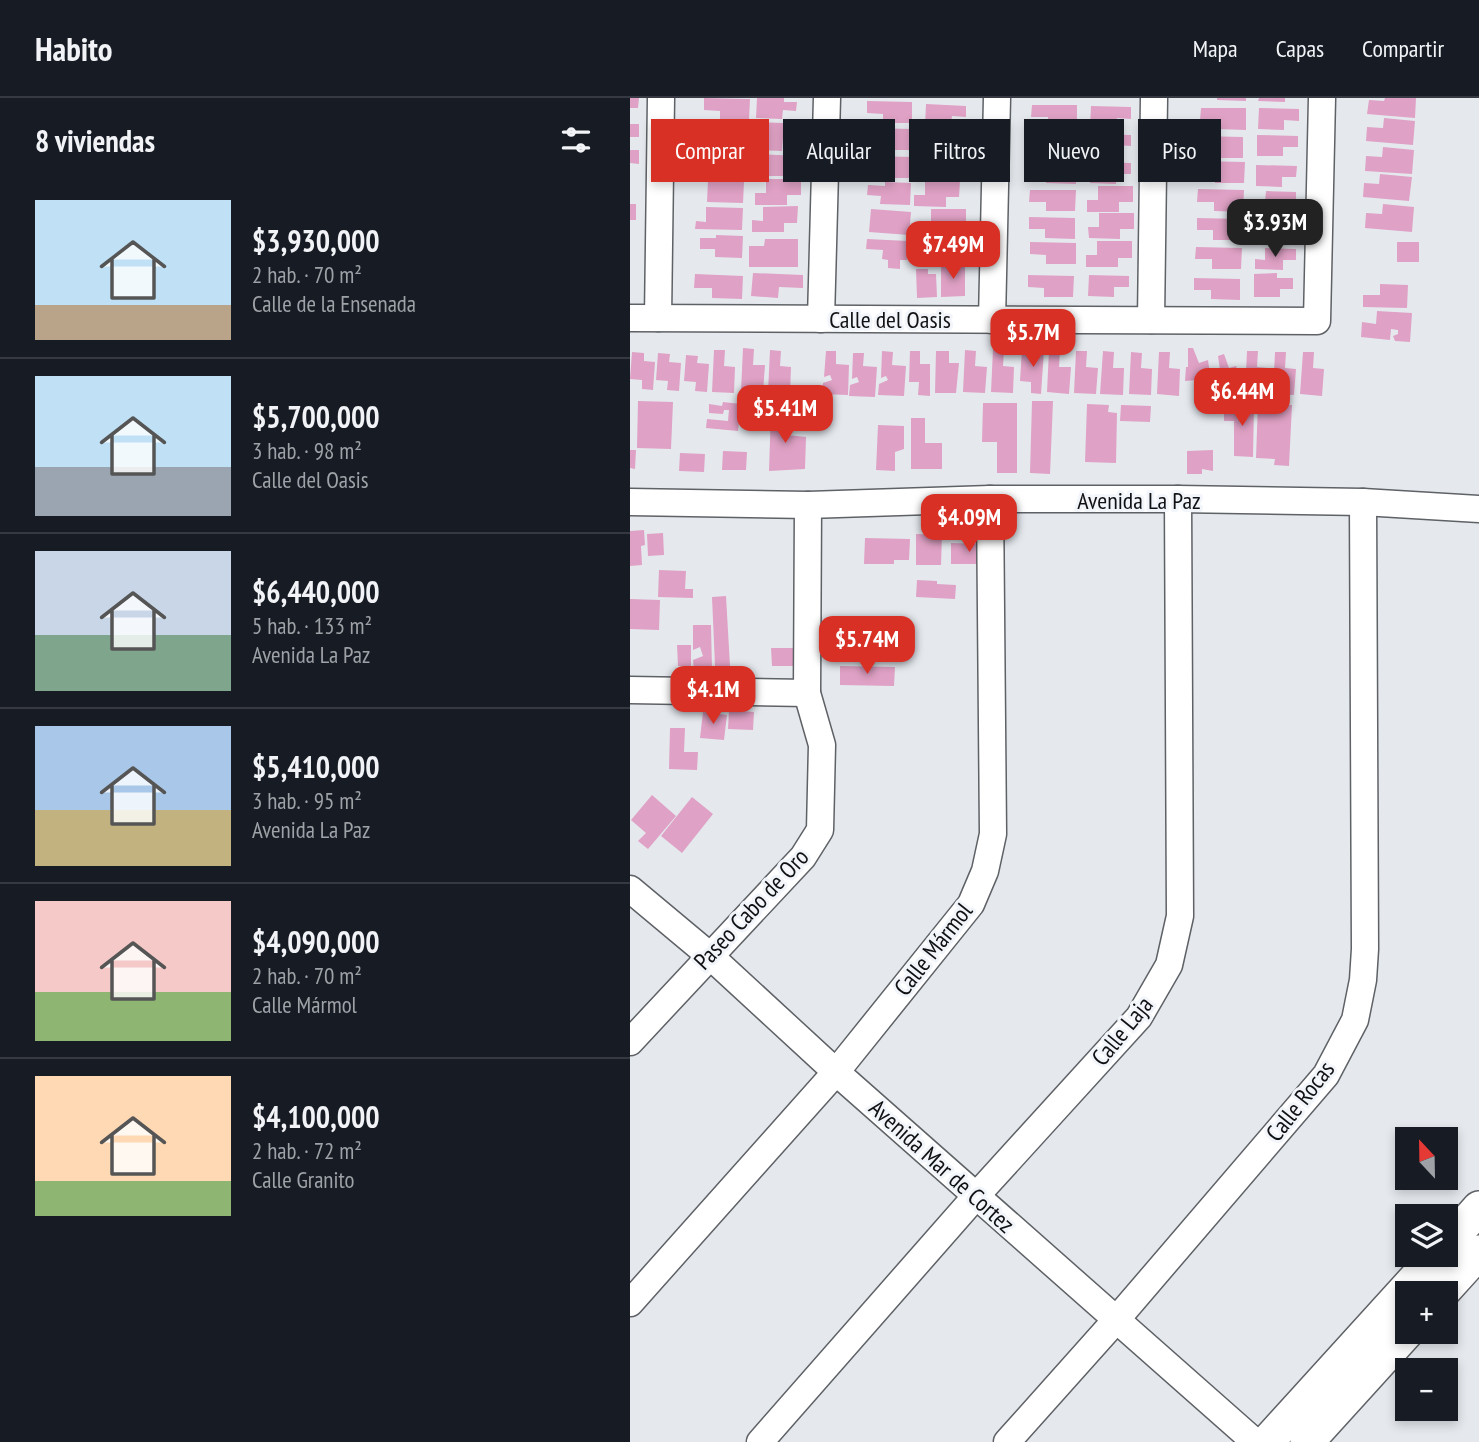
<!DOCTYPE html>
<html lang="es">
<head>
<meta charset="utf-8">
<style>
  body { margin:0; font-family:"PT Sans Narrow",sans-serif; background:#20242c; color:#f1f3f6; height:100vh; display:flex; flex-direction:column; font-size:26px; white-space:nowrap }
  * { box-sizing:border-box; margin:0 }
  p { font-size:23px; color:#9ea1a6 }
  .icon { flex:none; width:38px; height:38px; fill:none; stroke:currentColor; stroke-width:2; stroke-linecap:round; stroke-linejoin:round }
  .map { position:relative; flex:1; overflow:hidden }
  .panel { display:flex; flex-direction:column; background:#171b24; width:630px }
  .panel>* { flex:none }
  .top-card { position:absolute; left:21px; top:21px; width:665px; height:63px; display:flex; gap:14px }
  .needle { width:46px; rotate:338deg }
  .buttons { position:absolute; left:765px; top:1029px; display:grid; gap:14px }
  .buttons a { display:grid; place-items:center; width:63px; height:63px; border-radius:0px; background:#171b24; box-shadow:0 4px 10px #0003; font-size:35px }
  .price { position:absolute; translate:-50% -60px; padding:0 16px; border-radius:14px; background:#d93025; color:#fff; font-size:23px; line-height:46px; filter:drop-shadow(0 2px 4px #0008) }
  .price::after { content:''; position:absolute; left:50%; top:42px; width:21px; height:16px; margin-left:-10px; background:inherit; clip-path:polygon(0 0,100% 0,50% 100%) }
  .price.active { background:#222; color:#fff }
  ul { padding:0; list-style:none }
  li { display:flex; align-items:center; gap:21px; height:175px; padding:0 35px }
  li+li { border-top:2px solid #363941 }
  li span { display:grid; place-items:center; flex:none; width:196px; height:140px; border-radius:0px; color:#555 }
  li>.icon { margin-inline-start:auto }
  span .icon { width:84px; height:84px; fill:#fffc; stroke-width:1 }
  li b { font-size:30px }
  h2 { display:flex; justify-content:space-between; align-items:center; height:84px; padding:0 35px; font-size:30px }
  .tag { padding:0 24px; border-radius:0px; background:#171b24; box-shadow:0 4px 10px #0003; font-size:24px; line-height:63px }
  .tag.active { background:#d93025; color:#fff }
  header { display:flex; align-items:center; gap:42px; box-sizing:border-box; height:98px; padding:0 35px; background:#171b24; border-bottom:2px solid #363941 }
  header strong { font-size:33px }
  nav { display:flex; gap:38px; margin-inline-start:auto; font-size:24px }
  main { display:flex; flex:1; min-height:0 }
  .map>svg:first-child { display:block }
</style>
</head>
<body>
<header>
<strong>Habito</strong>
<nav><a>Mapa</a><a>Capas</a><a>Compartir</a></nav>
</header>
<main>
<section class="panel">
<h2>8 viviendas<svg class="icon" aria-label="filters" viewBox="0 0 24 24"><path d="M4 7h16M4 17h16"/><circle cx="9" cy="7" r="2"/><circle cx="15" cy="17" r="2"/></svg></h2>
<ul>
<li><span style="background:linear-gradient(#bfe0f5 75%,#b9a48a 0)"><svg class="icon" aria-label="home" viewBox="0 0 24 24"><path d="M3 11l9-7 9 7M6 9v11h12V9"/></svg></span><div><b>$3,930,000</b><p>2 hab. · 70 m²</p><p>Calle de la Ensenada</p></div></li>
<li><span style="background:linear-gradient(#bfe0f5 65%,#9aa5b1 0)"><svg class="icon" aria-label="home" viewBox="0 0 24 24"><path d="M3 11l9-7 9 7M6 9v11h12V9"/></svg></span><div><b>$5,700,000</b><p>3 hab. · 98 m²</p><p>Calle del Oasis</p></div></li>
<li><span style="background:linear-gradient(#c9d6e8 60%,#7fa58c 0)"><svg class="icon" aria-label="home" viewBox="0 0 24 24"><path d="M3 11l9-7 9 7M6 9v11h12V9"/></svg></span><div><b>$6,440,000</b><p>5 hab. · 133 m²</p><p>Avenida La Paz</p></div></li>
<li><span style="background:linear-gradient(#a9c7e8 60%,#c2b280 0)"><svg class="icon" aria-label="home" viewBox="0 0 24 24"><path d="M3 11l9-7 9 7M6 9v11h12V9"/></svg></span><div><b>$5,410,000</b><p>3 hab. · 95 m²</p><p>Avenida La Paz</p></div></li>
<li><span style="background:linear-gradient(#f6c9c9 65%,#8fb573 0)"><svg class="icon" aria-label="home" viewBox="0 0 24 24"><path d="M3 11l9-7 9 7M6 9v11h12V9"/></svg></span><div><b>$4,090,000</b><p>2 hab. · 70 m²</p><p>Calle Mármol</p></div></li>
<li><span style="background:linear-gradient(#ffd9b3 75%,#8fb573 0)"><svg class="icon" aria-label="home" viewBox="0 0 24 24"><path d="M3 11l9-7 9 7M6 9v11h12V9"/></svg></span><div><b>$4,100,000</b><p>2 hab. · 72 m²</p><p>Calle Granito</p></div></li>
</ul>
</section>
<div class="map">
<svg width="849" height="1344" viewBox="0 0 849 1344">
  <rect width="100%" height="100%" fill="#e5e9ee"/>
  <g fill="#dfa1c5">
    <polygon points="0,0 9,0 8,10 0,10"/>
    <polygon points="74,0 120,1 119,22 90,22 90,13 74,12"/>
    <polygon points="127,0 154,0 154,4 167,4 166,13 153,12 152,21 126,20"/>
    <polygon points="587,0 616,0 616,3 587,2"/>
    <polygon points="629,0 655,0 655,4 628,3"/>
    <polygon points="755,0 786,0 785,20 737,16 739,2 754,3"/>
    <polygon points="237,3 282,4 282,25 253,25 253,16 237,15"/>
    <polygon points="296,6 336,8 336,19 322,18 321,28 295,28"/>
    <polygon points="402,7 447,7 447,29 418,28 418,19 401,19"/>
    <polygon points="461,8 501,9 501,21 487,20 486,30 460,29"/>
    <polygon points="571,10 616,10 616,32 587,31 587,22 570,22"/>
    <polygon points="629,10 669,11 669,23 654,22 654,32 628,31"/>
    <polygon points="754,20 785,23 783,47 736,43 737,29 753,30"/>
    <polygon points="122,24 153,25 153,31 167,32 167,41 153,40 152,53 121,52"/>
    <rect x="0" y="26" width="9" height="13"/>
    <polygon points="72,28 118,28 118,50 88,49 88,40 72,40"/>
    <polygon points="236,30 282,31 281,52 252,52 252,43 236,42"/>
    <polygon points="294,33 334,34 334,45 319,45 319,55 293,54"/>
    <polygon points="399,35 445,36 444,57 415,57 415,48 399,47"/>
    <polygon points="461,36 501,37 501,48 487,47 486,57 460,57"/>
    <polygon points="627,37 668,38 668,49 653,49 653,58 627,58"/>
    <polygon points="568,38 613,39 613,60 584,60 584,51 567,51"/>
    <polygon points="753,49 784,52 782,76 735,73 736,58 752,59"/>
    <polygon points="0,52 9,52 9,66 0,65"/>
    <polygon points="71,56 117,57 117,78 88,78 88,69 71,69"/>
    <polygon points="128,56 169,58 169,69 154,68 154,78 128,78"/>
    <polygon points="238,58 284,59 283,80 254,80 254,71 238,70"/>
    <polygon points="295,59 335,61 335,72 320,71 320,81 294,81"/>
    <polygon points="569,63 615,64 614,85 585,85 585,76 569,75"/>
    <polygon points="400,64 446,64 446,86 416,85 417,76 400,76"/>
    <polygon points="461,64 501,65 501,76 486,76 486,86 460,85"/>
    <polygon points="626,67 667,68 666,79 652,79 652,89 626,88"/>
    <polygon points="750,76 782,79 779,103 733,99 734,85 749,86"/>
    <polygon points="136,81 171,81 171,97 157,97 157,107 125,107 125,95 136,95"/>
    <polygon points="78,82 114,84 113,105 77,104"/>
    <polygon points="295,83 330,83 329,99 316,99 316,109 284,108 284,97 295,97"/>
    <polygon points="255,84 281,85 280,107 250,106 251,98 237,97 238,87 255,88"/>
    <polygon points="468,88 503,88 503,104 489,104 489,114 457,114 457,102 468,102"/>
    <polygon points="568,91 614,92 613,114 584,113 584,104 567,104"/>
    <polygon points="400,92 446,92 445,113 416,113 416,104 399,104"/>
    <polygon points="636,93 666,94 666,105 653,105 653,115 625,113 626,104 635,104"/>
    <rect x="0" y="106" width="6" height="16"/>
    <polygon points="753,106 784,109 782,134 735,130 736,115 752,116"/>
    <polygon points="168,108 167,125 154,125 154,134 122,134 122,122 133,123 133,109"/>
    <polygon points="76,109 113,110 112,132 65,131 66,123 76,124"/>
    <polygon points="241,111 281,114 279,137 239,134"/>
    <polygon points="301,111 336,111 336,127 322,127 322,137 290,137 290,125 301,125"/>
    <polygon points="469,115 504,115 504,131 490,131 490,141 459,140 458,129 469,129"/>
    <polygon points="399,119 445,120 445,141 415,140 415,131 399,131"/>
    <polygon points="567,120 613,121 612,142 583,142 583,132 567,132"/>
    <polygon points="637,123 668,123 667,134 655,134 654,144 626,143 627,133 636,134"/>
    <polygon points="86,137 113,138 112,160 85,159 85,151 70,151 70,140 86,140"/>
    <polygon points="135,141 168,141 168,169 119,169 119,148 134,148"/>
    <polygon points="237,141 278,143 277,162 270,162 270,171 258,170 258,162 252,161 253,152 236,151"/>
    <polygon points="300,141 335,141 335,157 321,157 321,166 289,166 289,155 300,155"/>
    <polygon points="467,143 502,143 502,160 488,160 488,169 456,169 456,157 467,157"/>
    <polygon points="400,144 446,145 446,166 416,166 416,157 400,156"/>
    <rect x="767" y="144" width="22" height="20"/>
    <polygon points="566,149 612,150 611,171 582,171 582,161 565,161"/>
    <polygon points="635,150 666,151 666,162 653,162 653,172 625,171 625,161 635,162"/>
    <polygon points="335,168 335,198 311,199 311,169"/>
    <polygon points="286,171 298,171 298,176 306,176 307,199 287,200"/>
    <polygon points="123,175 173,177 173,190 149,189 148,200 121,198"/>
    <polygon points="647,175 647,180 663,180 663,191 650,191 650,199 624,199 624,176"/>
    <polygon points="65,176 113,178 112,201 82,200 82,190 64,190"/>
    <polygon points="398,177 444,178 443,199 414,199 414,190 398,189"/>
    <polygon points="459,177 499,178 499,189 484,189 484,199 458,198"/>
    <polygon points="564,180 610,181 610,202 581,201 581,192 564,192"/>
    <polygon points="750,186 778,187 777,210 733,209 733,197 750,197"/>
    <polygon points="747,213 782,215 780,244 765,243 763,238 768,236 768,232 761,231 760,242 731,239 732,224 746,226"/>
    <polygon points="113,250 124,251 123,267 135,267 133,294 111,293"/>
    <polygon points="558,250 563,250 569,265 578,262 580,276 590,272 588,258 594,256 599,270 606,268 614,290 600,295 595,281 586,283 590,295 571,293 566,287 570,285 568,282 555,283 556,269 558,269"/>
    <polygon points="363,251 374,252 373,268 384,269 383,295 361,294"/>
    <polygon points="392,251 414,252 411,296 401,295 401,284 390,283"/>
    <polygon points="84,252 95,252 94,268 105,269 104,295 82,294"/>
    <polygon points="140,252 151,253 150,268 161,269 160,296 138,294"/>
    <polygon points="335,252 346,253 345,268 357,269 355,295 333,294"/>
    <polygon points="419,252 430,253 429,269 441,269 439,296 417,294"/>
    <polygon points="196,253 206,253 206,266 219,267 218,297 192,296 193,285 202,282 200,277 194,279"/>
    <polygon points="252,253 263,254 262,267 276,268 274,298 248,297 249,286 258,282 256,278 251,280"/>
    <polygon points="280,253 290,253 290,266 300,266 300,298 288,297 289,284 279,284"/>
    <polygon points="306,253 319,253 319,265 329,265 326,295 305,295"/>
    <polygon points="446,253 457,253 456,269 468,270 466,296 444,295"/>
    <polygon points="473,253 484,254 483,270 494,270 493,297 470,296"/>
    <polygon points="617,253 628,253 627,269 638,270 637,296 615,295"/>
    <polygon points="2,254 14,255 14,263 25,264 23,292 12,291 12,282 0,281"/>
    <polygon points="501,254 512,255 511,270 522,271 521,297 499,296"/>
    <polygon points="529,254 540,254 539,270 550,271 549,298 527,296"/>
    <polygon points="645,254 656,254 655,270 666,271 664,297 643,296"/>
    <polygon points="673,254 684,254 683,270 694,271 692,298 670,296"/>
    <polygon points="28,255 40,256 39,264 51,265 49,293 37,292 38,283 26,282"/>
    <polygon points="223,255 234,255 233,268 247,269 245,299 219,298 220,287 229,284 227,279 222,281"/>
    <polygon points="56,257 68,258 67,265 79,266 77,294 65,293 66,284 54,283"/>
    <polygon points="8,303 43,304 41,351 7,350"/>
    <polygon points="402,303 423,303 420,376 400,375"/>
    <polygon points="93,304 111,306 108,333 76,330 77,321 98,323 99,312 94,312 93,316 79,315 79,306 92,308"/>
    <polygon points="353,305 387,305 387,375 367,375 367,344 352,344"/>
    <polygon points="628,305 662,307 659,368 644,367 645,361 626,360"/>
    <polygon points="457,306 479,307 478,314 487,315 486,365 455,364"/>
    <polygon points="491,307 521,308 520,324 490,323"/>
    <polygon points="594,307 624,307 623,359 604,358 604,323 594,323"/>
    <polygon points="156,311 157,337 176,339 175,371 139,373 141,312"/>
    <polygon points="281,320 295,320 295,345 312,345 312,371 281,371"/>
    <polygon points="248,327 274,328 274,351 265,354 265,373 246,372"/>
    <polygon points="0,352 6,352 5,371 0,370"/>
    <polygon points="583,352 583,373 572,371 572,376 557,376 557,353"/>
    <polygon points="93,353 117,354 116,372 92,372"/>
    <polygon points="50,355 75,356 74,374 49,373"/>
    <polygon points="14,432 15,447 11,448 12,467 0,468 0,433"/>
    <polygon points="33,435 34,457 18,458 17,436"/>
    <polygon points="286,436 312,437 311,467 286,467"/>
    <polygon points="235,440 280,441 279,462 264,462 264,466 234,466"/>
    <polygon points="321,445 357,446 356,466 321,466"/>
    <polygon points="29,472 56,473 55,491 63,491 63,500 28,499"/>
    <polygon points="287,482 307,483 307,486 326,487 325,501 286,499"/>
    <polygon points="96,498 100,568 85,568 82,499"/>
    <polygon points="0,501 30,502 29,532 0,531"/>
    <polygon points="63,527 81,527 82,571 64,572 63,562 73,558 70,549 63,552"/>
    <polygon points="47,547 61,547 61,568 48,568"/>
    <polygon points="141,550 165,550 165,568 142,568"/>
    <polygon points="210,568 265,569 264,588 210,587"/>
    <polygon points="99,612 124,614 123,632 98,631"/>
    <polygon points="73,614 97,617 94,642 70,640"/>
    <polygon points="40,630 55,630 54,654 68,654 67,672 39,671"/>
    <polygon points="22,697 46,718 18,751 8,743 16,735 1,722"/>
    <polygon points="62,699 83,716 52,755 31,738"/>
  </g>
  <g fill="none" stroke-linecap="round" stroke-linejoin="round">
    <defs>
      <g id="minor">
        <polyline points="0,220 687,223 692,0"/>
        <polyline points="28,220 31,0"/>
        <polyline points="191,221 197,0"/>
        <polyline points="362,222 367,0"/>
        <polyline points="521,222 524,0"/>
        <polyline points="0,404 178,407 360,401 548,401 733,404 849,411"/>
        <polyline points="0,592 177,595"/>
        <polyline points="0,791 79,857 206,974 625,1344"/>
        <polyline points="0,944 173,759 190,732 192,647 177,595 178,407"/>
        <polyline points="0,1205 206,974 341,806 355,773 363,736 360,401"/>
        <polyline points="130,1344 346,1098 509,919 539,867 550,818 548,401"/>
        <polyline points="377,1344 486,1222 696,977 725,922 733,882 735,851 733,404"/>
      </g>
      <g id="tertiary">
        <polyline points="816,1147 849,1110"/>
        <polyline points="812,1195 849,1154"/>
        <polyline points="637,1344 807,1157"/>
        <polyline points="677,1344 777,1234"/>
      </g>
    </defs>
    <use href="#minor" stroke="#5e6165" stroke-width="29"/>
    <use href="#tertiary" stroke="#5e6165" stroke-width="36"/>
    <use href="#minor" stroke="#fff" stroke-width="26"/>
    <use href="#tertiary" stroke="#fff" stroke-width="33"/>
  </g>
  <g text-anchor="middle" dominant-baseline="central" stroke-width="6" stroke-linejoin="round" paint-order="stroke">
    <g font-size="24" fill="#101113" stroke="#f2f6fb">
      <text x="260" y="221">Calle del Oasis</text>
      <text x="509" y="402">Avenida La Paz</text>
      <text transform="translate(121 811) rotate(-47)">Paseo Cabo de Oro</text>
      <text transform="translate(303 851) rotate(-52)">Calle Mármol</text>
      <text transform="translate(492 933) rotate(-51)">Calle Laja</text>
      <text transform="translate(670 1003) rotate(-52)">Calle Rocas</text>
      <text transform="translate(312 1068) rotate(42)">Avenida Mar de Cortez</text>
    </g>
  </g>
</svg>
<div class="buttons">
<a><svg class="needle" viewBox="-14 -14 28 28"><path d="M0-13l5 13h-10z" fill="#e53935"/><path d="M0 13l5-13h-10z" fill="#9ea1a6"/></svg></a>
<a><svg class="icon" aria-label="layers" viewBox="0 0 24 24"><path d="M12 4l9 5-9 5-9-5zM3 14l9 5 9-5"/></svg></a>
<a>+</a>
<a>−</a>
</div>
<b class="price active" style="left:645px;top:161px">$3.93M</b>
<b class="price" style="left:323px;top:183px">$7.49M</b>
<b class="price" style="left:403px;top:271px">$5.7M</b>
<b class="price" style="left:612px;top:330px">$6.44M</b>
<b class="price" style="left:155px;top:347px">$5.41M</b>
<b class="price" style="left:339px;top:456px">$4.09M</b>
<b class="price" style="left:237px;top:578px">$5.74M</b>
<b class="price" style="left:83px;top:628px">$4.1M</b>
<div class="top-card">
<a class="tag active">Comprar</a>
<a class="tag">Alquilar</a>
<a class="tag">Filtros</a>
<a class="tag">Nuevo</a>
<a class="tag">Piso</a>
</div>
</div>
</main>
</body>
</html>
